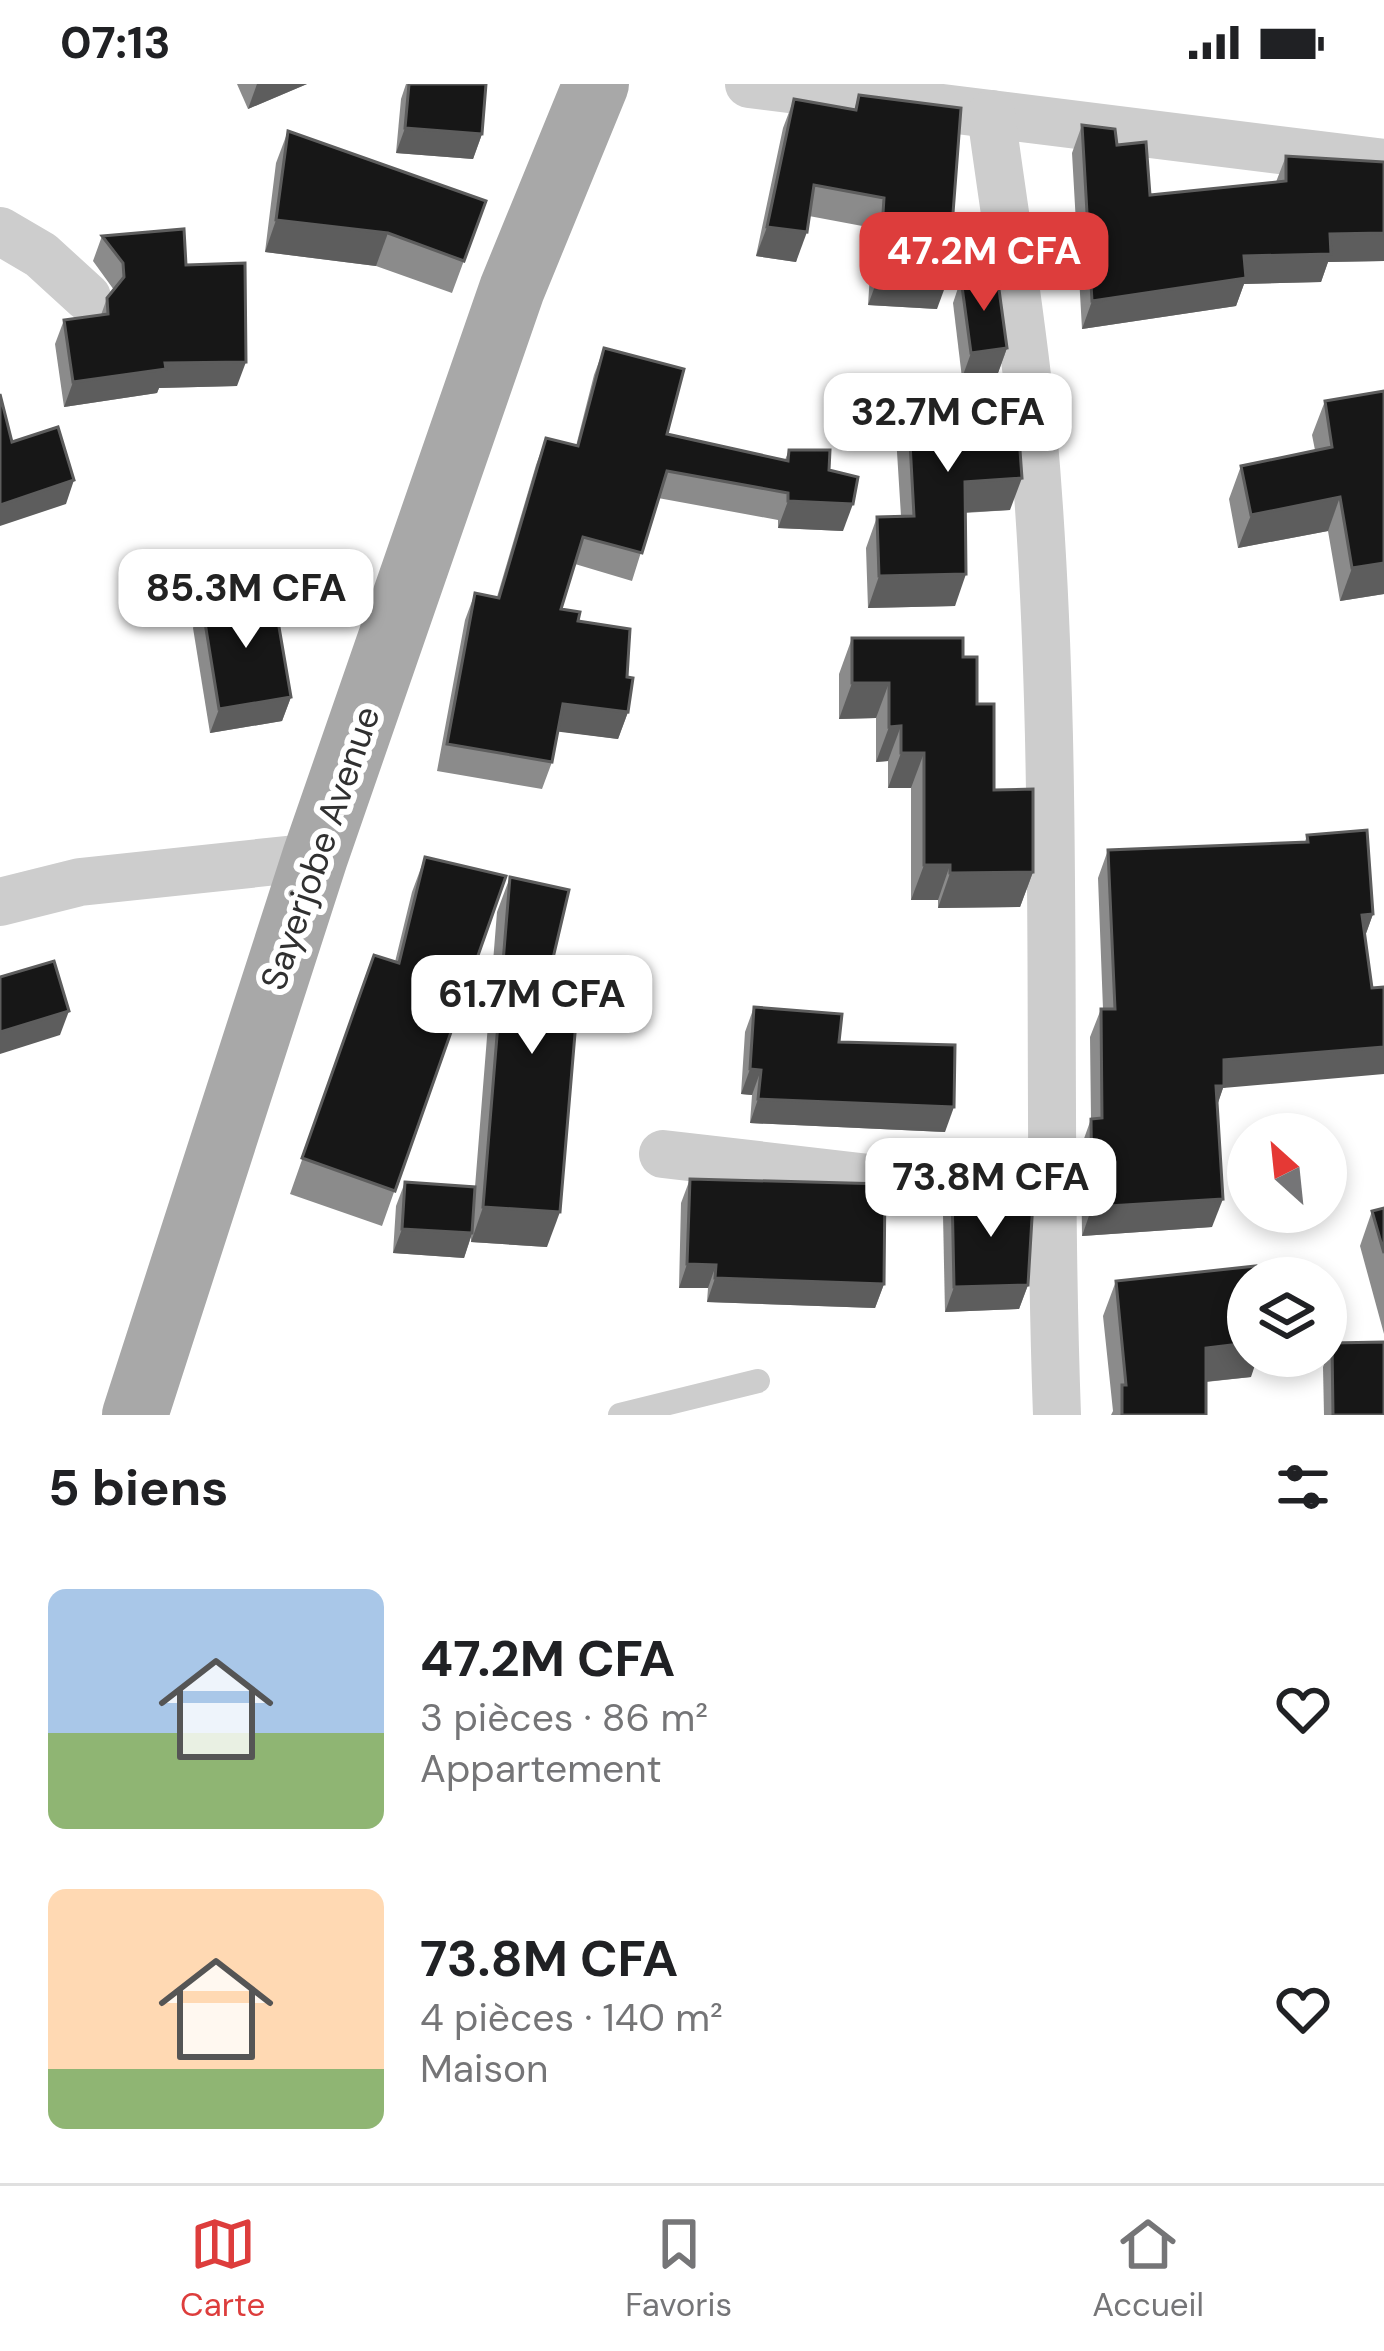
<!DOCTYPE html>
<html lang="fr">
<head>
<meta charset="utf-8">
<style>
  body { margin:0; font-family:"DM Sans",sans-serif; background:#f6f6f6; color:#202124; height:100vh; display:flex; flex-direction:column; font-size:45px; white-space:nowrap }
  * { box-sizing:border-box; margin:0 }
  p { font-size:39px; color:#757577 }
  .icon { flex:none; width:66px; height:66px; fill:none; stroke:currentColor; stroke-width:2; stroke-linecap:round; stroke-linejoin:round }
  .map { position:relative; height:1331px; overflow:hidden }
  .sheet { display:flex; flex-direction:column; background:#fff; flex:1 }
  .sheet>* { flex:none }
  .needle { width:78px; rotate:333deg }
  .fabs { position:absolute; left:1227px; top:1029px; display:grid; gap:24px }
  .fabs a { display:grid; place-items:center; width:120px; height:120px; border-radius:50%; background:#fff; box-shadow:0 6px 18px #0003; font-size:60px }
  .price { position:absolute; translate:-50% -102px; padding:0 27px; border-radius:24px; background:#fff; color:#222; font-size:39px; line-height:78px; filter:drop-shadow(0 3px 6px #0008) }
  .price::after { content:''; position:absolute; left:50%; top:72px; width:36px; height:27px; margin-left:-18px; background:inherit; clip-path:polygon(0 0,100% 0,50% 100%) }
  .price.on { background:#dd3d3c; color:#fff }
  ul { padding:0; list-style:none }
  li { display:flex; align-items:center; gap:36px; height:300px; padding:0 48px }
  li span { display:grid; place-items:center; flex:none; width:336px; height:240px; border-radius:18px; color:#555 }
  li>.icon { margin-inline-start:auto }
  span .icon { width:144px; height:144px; fill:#fffc; stroke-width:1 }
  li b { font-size:51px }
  h2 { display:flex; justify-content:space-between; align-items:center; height:144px; padding:0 48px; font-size:51px }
  .status { display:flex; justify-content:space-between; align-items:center; height:84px; padding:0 60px; background:#fff; direction:ltr }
  .status svg { height:33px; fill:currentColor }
  .menu { display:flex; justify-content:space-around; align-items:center; height:168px; border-top:3px solid #e0e0e0; background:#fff; font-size:33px; color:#757577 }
  .menu a { display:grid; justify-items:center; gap:6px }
  .menu .on { color:#dd3d3c }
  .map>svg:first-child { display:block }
</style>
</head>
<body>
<div class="status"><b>07:13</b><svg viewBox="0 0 49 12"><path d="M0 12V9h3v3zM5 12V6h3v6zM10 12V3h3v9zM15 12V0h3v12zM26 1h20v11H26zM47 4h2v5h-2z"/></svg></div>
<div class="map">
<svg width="1384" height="1331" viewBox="0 0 1384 1331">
  <rect width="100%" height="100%" fill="#fff"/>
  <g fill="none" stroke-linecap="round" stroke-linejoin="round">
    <polyline stroke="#cdcdcd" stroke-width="24" points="620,1331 758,1297"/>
    <g stroke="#cdcdcd" stroke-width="48">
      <polyline points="749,0 1384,79"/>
      <path d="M991,30c14,105 32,211 42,317 29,326 12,657 24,984"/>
      <polyline points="0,147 41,171 87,213"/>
      <polyline points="0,818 80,798 315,773"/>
      <polyline points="663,1070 1049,1115"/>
    </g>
    <polyline stroke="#a8a8a8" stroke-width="66" points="135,1331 315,773 512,205 596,0"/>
  </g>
  <g fill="#8b8b8b">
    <polygon points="237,0 307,0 248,25"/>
    <polygon points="406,0 486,0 482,50 473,75 396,69 401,15"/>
    <polygon points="859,11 937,225 868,221 873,144 809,132 796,178 756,172 783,44 794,15 854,26"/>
    <polygon points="1082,41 1150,111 1276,98 1286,72 1384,78 1384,177 1328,178 1321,198 1244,200 1236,222 1082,245 1072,69"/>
    <polygon points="288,47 486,117 452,209 376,182 265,168 276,79"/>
    <polygon points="102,152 186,181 237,302 159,304 157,309 64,323 55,260 64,236 101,231 107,214 114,206 93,177"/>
    <polygon points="961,195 1007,264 998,289 962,294 953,219"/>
    <polygon points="604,264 667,350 785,376 789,366 829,386 843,447 778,444 778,436 658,414 632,497 575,480 561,525 578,537 627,593 628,628 618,655 558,647 552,678 542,705 437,687 465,536 475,509 497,513 536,381 546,354 576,362 594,291"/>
    <polygon points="907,304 1010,426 965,429 955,522 868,524 866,464 877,433 901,432 895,336"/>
    <polygon points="1325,317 1384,510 1340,517 1328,447 1238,464 1229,415 1241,382 1315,366 1312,351"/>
    <polygon points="202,520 291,613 282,637 210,649 193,544"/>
    <polygon points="852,554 963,573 977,620 994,706 1033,788 1020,823 938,824 938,816 911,816 911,704 888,704 888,677 876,678 876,634 839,635 839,590"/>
    <polygon points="1307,751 1373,830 1365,852 1223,1004 1217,1022 1212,1143 1082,1152 1081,1063 1091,1035 1090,953 1101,925 1103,925 1098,794 1108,766 1305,758"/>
    <polygon points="425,773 506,792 382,1142 290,1110 374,871 395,878 412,808"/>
    <polygon points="510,793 550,887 547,1163 471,1158 471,1153 464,1174 393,1169 396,1122 405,1098 475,1103 497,828"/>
    <polygon points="754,923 839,958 945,1048 750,1039 752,1011 741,1010 745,948"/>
    <polygon points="690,1095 884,1200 875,1224 707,1218 708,1204 679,1204 681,1119"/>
    <polygon points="952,1107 1028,1201 1019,1225 945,1228 943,1131"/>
    <polygon points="1384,1124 1384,1250 1360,1162 1372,1127"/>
    <polygon points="1116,1197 1251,1293 1206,1298 1206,1331 1111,1331 1113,1327 1103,1232"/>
    <polygon points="1332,1259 1384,1331 1324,1331 1323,1283"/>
  </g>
  <g fill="#5d5d5d">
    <polygon points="257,0 307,0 248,25"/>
    <polygon points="405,44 482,50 473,75 396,69"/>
    <polygon points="276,136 388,149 376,182 265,168"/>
    <polygon points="767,143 807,148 796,178 756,172"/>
    <polygon points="1384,149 1384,177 1328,178 1321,198 1244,200 1236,222 1082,245 1092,217 1244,172 1330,150"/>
    <polygon points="879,191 948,195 937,225 868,221"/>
    <polygon points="1007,264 998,289 962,294 971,269"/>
    <polygon points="246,278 237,302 159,304 157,309 64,323 73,298 165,279"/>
    <polygon points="1022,394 1010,426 953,429 965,398"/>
    <polygon points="74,396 66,420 0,442 0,421"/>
    <polygon points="1340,413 1328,447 1238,464 1251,431"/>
    <polygon points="788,417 853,420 843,447 778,444"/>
    <polygon points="1384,479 1384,510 1340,517 1352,484"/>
    <polygon points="966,490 955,522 868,524 879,492"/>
    <polygon points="852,599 889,599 876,634 839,635"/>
    <polygon points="291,613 282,637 210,649 219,625"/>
    <polygon points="563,620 628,628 618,655 553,647"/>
    <polygon points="901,642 888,677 876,678 889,643"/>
    <polygon points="901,669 924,669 911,704 888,704"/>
    <polygon points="924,781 950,781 938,816 911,816"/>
    <polygon points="1033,788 1020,823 938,824 950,789"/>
    <polygon points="1373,830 1363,858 1362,831"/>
    <polygon points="69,927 60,951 0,970 0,948"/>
    <polygon points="1384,963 1384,990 1223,1004 1214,1030 1205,1030 1224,976"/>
    <polygon points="750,985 761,986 752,1011 741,1010"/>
    <polygon points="758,1015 954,1023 945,1048 750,1039"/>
    <polygon points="1223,1115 1212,1143 1082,1152 1092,1123"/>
    <polygon points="483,1123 560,1128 547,1163 471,1158"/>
    <polygon points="402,1145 472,1149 464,1174 393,1169"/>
    <polygon points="687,1180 716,1181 708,1204 679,1204"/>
    <polygon points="715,1194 884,1200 875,1224 707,1218"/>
    <polygon points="1028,1201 1019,1225 945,1228 954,1203"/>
    <polygon points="1248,1259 1248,1272 1258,1272 1251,1293 1193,1299 1206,1264"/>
  </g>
  <g fill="#171717" stroke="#5d5d5d" stroke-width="3">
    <polygon points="409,0 486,0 482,50 405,44"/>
    <polygon points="859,11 961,24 948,195 879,191 884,114 814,101 807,148 767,143 794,15 856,26"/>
    <polygon points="1082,41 1115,45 1117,61 1146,58 1150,111 1286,97 1286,72 1384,78 1384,149 1330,150 1331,170 1244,172 1246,194 1092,217"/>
    <polygon points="288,47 486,117 464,177 388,149 276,136"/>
    <polygon points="184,145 186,181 245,179 246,278 165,279 166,285 73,298 64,236 108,230 107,214 124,193 123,179 102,152"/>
    <polygon points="997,191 1007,264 971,269 961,195"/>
    <polygon points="604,264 684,285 667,350 788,377 789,366 830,366 829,386 858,393 853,420 788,417 788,409 667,387 642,469 583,453 561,525 580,528 578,537 630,545 627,593 633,594 628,628 563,620 552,678 447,660 475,509 499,514 546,354 578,362"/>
    <polygon points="998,298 1000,327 1017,325 1022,394 965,398 966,490 879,492 877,433 914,432 907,304"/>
    <polygon points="1384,307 1384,479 1352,484 1340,413 1251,431 1241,382 1332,363 1325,317"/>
    <polygon points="0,310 12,358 58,343 74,396 0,421"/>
    <polygon points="273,508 291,613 219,625 202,520"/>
    <polygon points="852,554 963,554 963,573 977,573 977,620 994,620 994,706 1033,705 1033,788 950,789 950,781 924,781 924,669 901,669 901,642 889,643 889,599 852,599"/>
    <polygon points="1367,746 1373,830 1362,831 1372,904 1384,903 1384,963 1224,976 1224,1002 1216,1002 1223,1115 1092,1123 1091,1035 1102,1034 1101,925 1115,925 1108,766 1308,758 1307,751"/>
    <polygon points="425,773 506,792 395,1107 302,1074 374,871 399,879"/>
    <polygon points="510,793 569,806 550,887 580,890 560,1128 483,1123"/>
    <polygon points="54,877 69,927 0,948 0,893"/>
    <polygon points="754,923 842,930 839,958 955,961 954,1023 758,1015 761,986 750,985"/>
    <polygon points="690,1095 885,1100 884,1200 715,1194 716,1181 687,1180"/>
    <polygon points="405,1098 475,1103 472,1149 402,1145"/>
    <polygon points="952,1107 1033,1117 1028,1201 954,1203"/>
    <polygon points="1384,1124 1384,1169 1372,1127"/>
    <polygon points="1256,1182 1257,1194 1248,1194 1248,1259 1206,1264 1206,1331 1122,1331 1122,1301 1126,1301 1116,1197"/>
    <polygon points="1384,1258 1384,1331 1333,1331 1332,1259"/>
  </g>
  <g text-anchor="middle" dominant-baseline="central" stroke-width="12" stroke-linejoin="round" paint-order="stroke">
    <g font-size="36" fill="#303030" stroke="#fff">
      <text transform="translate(320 764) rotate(-71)">Sayerjobe Avenue</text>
    </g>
  </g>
</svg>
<div class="fabs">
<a><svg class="needle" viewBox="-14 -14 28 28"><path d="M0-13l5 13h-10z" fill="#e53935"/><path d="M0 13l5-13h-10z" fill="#757577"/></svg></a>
<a><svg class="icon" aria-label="layers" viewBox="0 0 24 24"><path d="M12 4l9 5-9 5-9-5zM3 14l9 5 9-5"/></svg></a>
</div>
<b class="price on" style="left:984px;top:230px">47.2M CFA</b>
<b class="price" style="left:948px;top:391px">32.7M CFA</b>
<b class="price" style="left:246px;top:567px">85.3M CFA</b>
<b class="price" style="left:532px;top:973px">61.7M CFA</b>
<b class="price" style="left:991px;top:1156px">73.8M CFA</b>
</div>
<section class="sheet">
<h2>5 biens<svg class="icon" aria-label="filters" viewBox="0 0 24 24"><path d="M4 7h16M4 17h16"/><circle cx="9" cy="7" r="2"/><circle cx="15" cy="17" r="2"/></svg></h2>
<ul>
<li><span style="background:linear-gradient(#a9c7e8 60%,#8fb573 0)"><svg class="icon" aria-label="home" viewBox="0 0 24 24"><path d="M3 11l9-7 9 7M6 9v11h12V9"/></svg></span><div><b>47.2M CFA</b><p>3 pièces · 86 m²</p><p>Appartement</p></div><svg class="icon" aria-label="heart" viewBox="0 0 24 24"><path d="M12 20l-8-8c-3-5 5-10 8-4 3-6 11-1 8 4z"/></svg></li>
<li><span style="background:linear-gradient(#ffd9b3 75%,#8fb573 0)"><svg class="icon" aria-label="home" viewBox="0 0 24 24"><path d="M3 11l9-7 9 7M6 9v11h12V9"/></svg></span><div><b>73.8M CFA</b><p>4 pièces · 140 m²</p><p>Maison</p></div><svg class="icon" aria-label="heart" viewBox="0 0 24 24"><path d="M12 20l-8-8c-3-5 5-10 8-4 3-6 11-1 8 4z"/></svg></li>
</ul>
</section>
<nav class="menu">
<a class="on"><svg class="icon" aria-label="map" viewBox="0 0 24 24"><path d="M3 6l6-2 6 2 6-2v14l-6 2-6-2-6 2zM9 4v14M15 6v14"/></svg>Carte</a>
<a><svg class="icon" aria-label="saved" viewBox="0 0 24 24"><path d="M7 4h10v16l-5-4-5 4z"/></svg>Favoris</a>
<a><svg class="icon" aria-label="home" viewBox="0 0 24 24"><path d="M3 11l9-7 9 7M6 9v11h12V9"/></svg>Accueil</a>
</nav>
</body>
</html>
